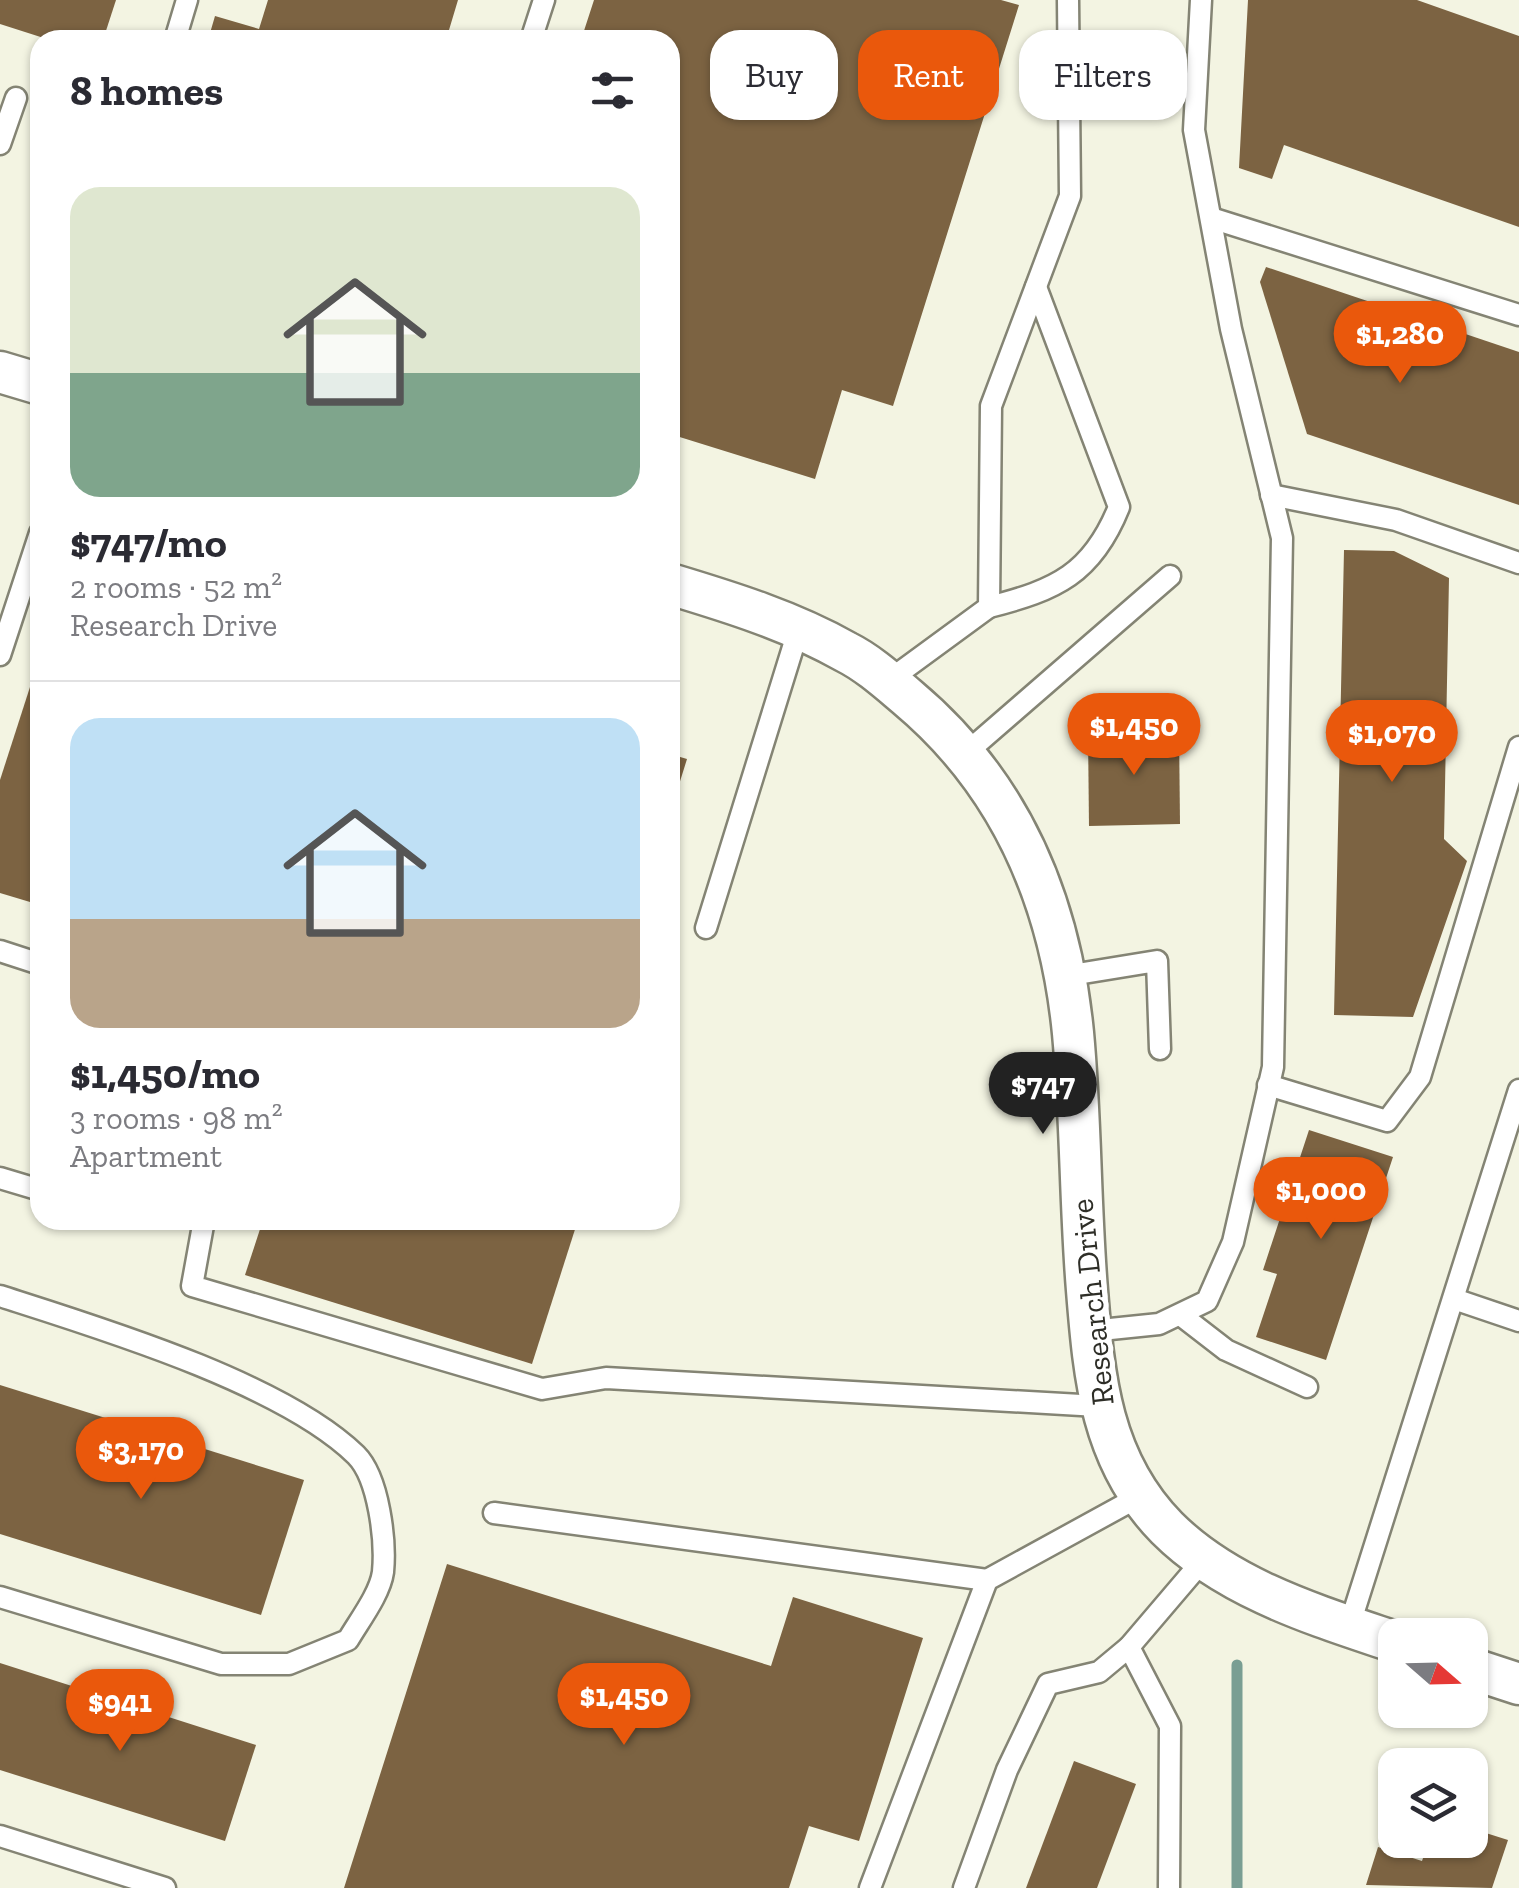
<!DOCTYPE html>
<html lang="en">
<head>
<meta charset="utf-8">
<style>
  body { margin:0; font-family:"Zilla Slab",serif; background:#f2f2f3; color:#2b2b33; height:100vh; display:flex; flex-direction:column; font-size:38px; white-space:nowrap }
  * { box-sizing:border-box; margin:0 }
  p { font-size:32px; color:#7c7c81 }
  .icon { flex:none; width:55px; height:55px; fill:none; stroke:currentColor; stroke-width:2; stroke-linecap:round; stroke-linejoin:round }
  .map { position:relative; flex:1; overflow:hidden }
  .details { position:absolute; left:30px; top:30px; width:650px; height:1200px; display:flex; flex-direction:column; background:#fff; border-radius:30px; box-shadow:0 2px 8px #0004 }
  .details>* { flex:none }
  .top-card { position:absolute; left:710px; top:30px; width:658px; height:90px; display:flex; gap:20px }
  .needle { width:65px; rotate:110deg }
  .controls { position:absolute; left:1378px; top:1618px; display:grid; gap:20px }
  .controls a { display:grid; place-items:center; width:110px; height:110px; border-radius:20px; background:#fff; box-shadow:0 2px 8px #0004; font-size:50px }
  .price { position:absolute; translate:-50% -85px; padding:0 22px; border-radius:35px; background:#ea580c; color:#fff; font-size:32px; line-height:65px; filter:drop-shadow(0 2px 5px #0008) }
  .price::after { content:''; position:absolute; left:50%; top:60px; width:30px; height:22px; margin-left:-15px; background:inherit; clip-path:polygon(0 0,100% 0,50% 100%) }
  .price.current { background:#222; color:#fff }
  ul { padding:0; list-style:none }
  li { display:grid; align-content:center; gap:20px; height:530px; padding:0 40px }
  li+li { border-top:2px solid #e1e1e2 }
  li span { display:grid; place-items:center; height:310px; border-radius:30px; color:#555 }
  li>.icon { margin-inline-start:auto }
  span .icon { width:180px; height:180px; fill:#fffc; stroke-width:1 }
  li b { font-size:42px }
  h2 { display:flex; justify-content:space-between; align-items:center; height:120px; padding:0 40px; font-size:42px }
  .tag { padding:0 35px; border-radius:30px; background:#fff; box-shadow:0 2px 8px #0004; font-size:35px; line-height:90px }
  .tag.current { background:#ea580c; color:#fff }
  .map>svg:first-child { display:block }
</style>
</head>
<body>
<div class="map">
<svg width="1519" height="1888" viewBox="0 0 1519 1888">
  <rect width="100%" height="100%" fill="#f3f4e2"/>
  <g fill="none" stroke-linecap="round" stroke-linejoin="round">
    <polyline stroke="#799e93" stroke-width="11" points="1237,1888 1237,1665"/>
  </g>
  <g fill="#7c6342">
    <polygon points="0,0 116,0 103,40 50,40 0,24"/>
    <polygon points="268,0 458,0 446,40 208,40 215,16 259,29"/>
    <polygon points="594,0 1001,0 1019,5 893,406 842,390 815,479 670,434 670,40 581,40"/>
    <polygon points="1248,0 1417,0 1519,36 1519,227 1284,145 1272,179 1239,168"/>
    <polygon points="1266,267 1519,352 1519,505 1307,434 1260,282"/>
    <polygon points="1344,550 1394,551 1449,578 1444,839 1467,861 1413,1017 1334,1015"/>
    <polygon points="40,656 40,905 0,893 0,780"/>
    <polygon points="1179,729 1180,824 1089,826 1088,732"/>
    <polygon points="670,754 687,759 671,810 670,810"/>
    <polygon points="1309,1130 1393,1157 1326,1360 1256,1337 1277,1274 1263,1270"/>
    <polygon points="263,1220 578,1220 532,1364 245,1275"/>
    <polygon points="0,1385 304,1480 261,1615 0,1534"/>
    <polygon points="447,1564 771,1666 793,1597 923,1638 859,1841 809,1826 789,1888 344,1888"/>
    <polygon points="0,1663 256,1745 225,1841 0,1770"/>
    <polygon points="1074,1761 1136,1784 1097,1888 1026,1888"/>
    <polygon points="1470,1828 1508,1840 1492,1888 1366,1885 1378,1847 1422,1861 1429,1840 1470,1840"/>
  </g>
  <g fill="none" stroke-linecap="round" stroke-linejoin="round">
    <defs>
      <g id="lane">
        <polyline points="175,40 187,0"/>
        <polyline points="531,40 544,0"/>
        <polyline points="0,144 16,98"/>
        <polyline points="1211,218 1519,315"/>
        <polyline points="1271,495 1396,520 1519,563"/>
        <path d="M989,607c67,-17 103,-33 130,-100l-83,-220"/>
        <polyline points="0,655 40,533"/>
        <polyline points="888,681 989,607 991,406 1070,196 1068,0"/>
        <polyline points="966,753 1170,576"/>
        <polyline points="706,928 799,628"/>
        <polyline points="0,951 40,964"/>
        <polyline points="1065,976 1157,961 1160,1049"/>
        <polyline points="1268,1085 1387,1121 1420,1077 1519,747"/>
        <polyline points="0,1178 40,1190"/>
        <polyline points="204,1220 192,1286 542,1389 606,1378 1098,1406"/>
        <path d="M0,1296c100,32 282,87 356,159 23,23 30,86 27,117 -3,22 -24,49 -35,68l-59,24h-68l-221,-67"/>
        <polyline points="1454,1299 1519,1321"/>
        <polyline points="1182,1316 1226,1350 1307,1387"/>
        <polyline points="1091,1331 1159,1324 1207,1301 1233,1242 1273,1067 1282,538 1231,329 1194,130 1201,0"/>
        <polyline points="494,1513 987,1580"/>
        <polyline points="1349,1627 1519,1090"/>
        <polyline points="1129,1647 1170,1726 1169,1888"/>
        <polyline points="0,1836 165,1888"/>
        <polyline points="870,1888 987,1580 1142,1495"/>
        <polyline points="964,1888 1007,1770 1048,1684 1099,1672 1129,1647 1204,1559"/>
      </g>
      <g id="street">
        <polyline points="0,372 40,384"/>
        <path d="M670,584c60,18 121,37 176,68 22,11 42,29 61,45 104,87 153,203 166,336 8,85 7,172 14,257 7,88 14,171 80,238 61,61 148,87 228,114"/>
        <polyline points="1470,1668 1519,1684"/>
      </g>
    </defs>
    <use href="#lane" stroke="#848474" stroke-width="25"/>
    <use href="#street" stroke="#848474" stroke-width="45"/>
    <use href="#lane" stroke="#fff" stroke-width="20"/>
    <use href="#street" stroke="#fff" stroke-width="40"/>
  </g>
  <g text-anchor="middle" dominant-baseline="central" stroke-width="10" stroke-linejoin="round" paint-order="stroke">
    <g font-size="32" fill="#2e2e27" stroke="#fff">
      <text transform="translate(1092 1302) rotate(-96)">Research Drive</text>
    </g>
  </g>
</svg>
<div class="controls">
<a><svg class="needle" viewBox="-14 -14 28 28"><path d="M0-13l5 13h-10z" fill="#e53935"/><path d="M0 13l5-13h-10z" fill="#7c7c81"/></svg></a>
<a><svg class="icon" aria-label="layers" viewBox="0 0 24 24"><path d="M12 4l9 5-9 5-9-5zM3 14l9 5 9-5"/></svg></a>
</div>
<b class="price" style="left:1400px;top:386px">$1,280</b>
<b class="price" style="left:1134px;top:778px">$1,450</b>
<b class="price" style="left:1392px;top:785px">$1,070</b>
<b class="price current" style="left:1043px;top:1137px">$747</b>
<b class="price" style="left:1321px;top:1242px">$1,000</b>
<b class="price" style="left:141px;top:1502px">$3,170</b>
<b class="price" style="left:624px;top:1748px">$1,450</b>
<b class="price" style="left:120px;top:1754px">$941</b>
<div class="top-card">
<a class="tag">Buy</a>
<a class="tag current">Rent</a>
<a class="tag">Filters</a>
</div>
<section class="details">
<h2>8 homes<svg class="icon" aria-label="filters" viewBox="0 0 24 24"><path d="M4 7h16M4 17h16"/><circle cx="9" cy="7" r="2"/><circle cx="15" cy="17" r="2"/></svg></h2>
<ul>
<li><span style="background:linear-gradient(#dfe7d0 60%,#7fa58c 0)"><svg class="icon" aria-label="home" viewBox="0 0 24 24"><path d="M3 11l9-7 9 7M6 9v11h12V9"/></svg></span><div><b>$747/mo</b><p>2 rooms · 52 m²</p><p>Research Drive</p></div></li>
<li><span style="background:linear-gradient(#bfe0f5 65%,#b9a48a 0)"><svg class="icon" aria-label="home" viewBox="0 0 24 24"><path d="M3 11l9-7 9 7M6 9v11h12V9"/></svg></span><div><b>$1,450/mo</b><p>3 rooms · 98 m²</p><p>Apartment</p></div></li>
</ul>
</section>
</div>
</body>
</html>
